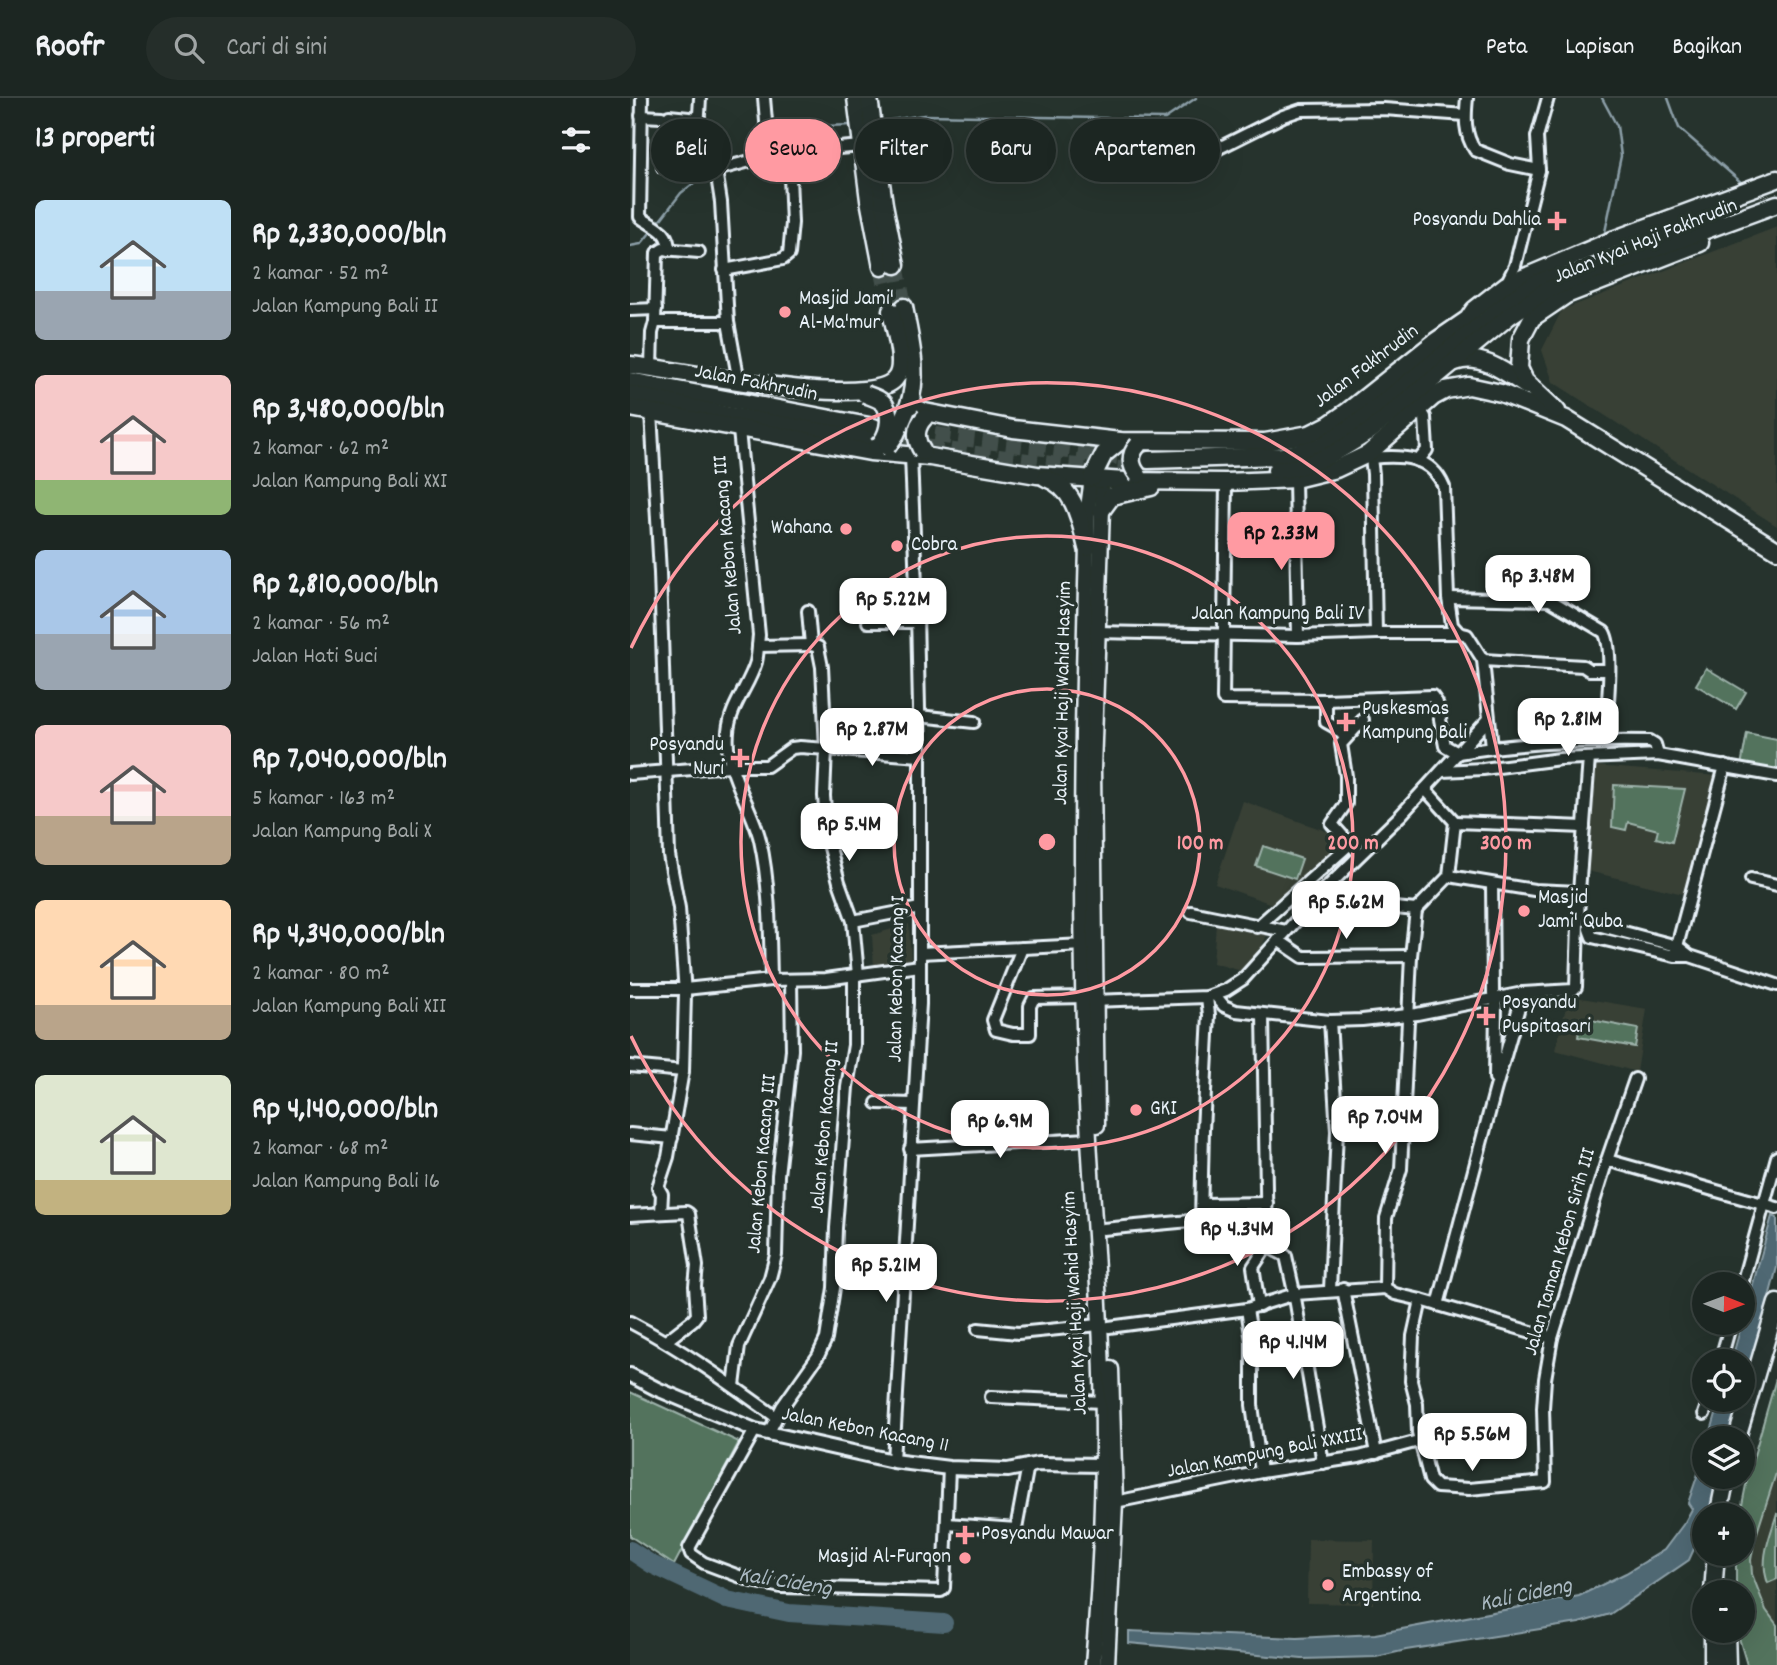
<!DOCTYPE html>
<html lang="id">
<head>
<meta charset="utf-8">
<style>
  body { margin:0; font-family:Dekko,sans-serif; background:#252e2a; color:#f1f3f6; height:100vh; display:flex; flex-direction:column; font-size:26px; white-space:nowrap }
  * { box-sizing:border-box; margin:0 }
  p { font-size:23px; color:#a0a5a5 }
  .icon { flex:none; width:38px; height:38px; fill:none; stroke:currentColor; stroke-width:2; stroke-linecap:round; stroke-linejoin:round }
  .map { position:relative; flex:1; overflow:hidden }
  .side { display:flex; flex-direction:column; background:#1c2622; width:630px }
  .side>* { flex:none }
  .top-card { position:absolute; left:21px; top:21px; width:665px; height:63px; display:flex; gap:14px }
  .needle { width:46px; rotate:91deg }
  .buttons { position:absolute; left:1062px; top:1174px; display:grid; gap:14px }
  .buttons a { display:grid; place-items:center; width:63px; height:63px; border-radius:50%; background:#1c2622; box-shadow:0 7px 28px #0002,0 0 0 2px #3a4340; font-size:35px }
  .price { position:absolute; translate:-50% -60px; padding:0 16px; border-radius:14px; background:#fff; color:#222; font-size:23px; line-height:46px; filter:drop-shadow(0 2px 4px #0008) }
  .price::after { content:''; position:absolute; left:50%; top:42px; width:21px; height:16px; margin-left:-10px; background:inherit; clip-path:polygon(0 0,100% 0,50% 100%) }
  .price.on { background:#ff9aa2; color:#111 }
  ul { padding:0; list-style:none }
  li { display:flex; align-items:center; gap:21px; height:175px; padding:0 35px }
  li span { display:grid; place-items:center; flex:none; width:196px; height:140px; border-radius:10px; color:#555 }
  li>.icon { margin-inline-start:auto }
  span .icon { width:84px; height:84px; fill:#fffc; stroke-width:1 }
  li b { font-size:30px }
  h2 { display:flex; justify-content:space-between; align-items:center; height:84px; padding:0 35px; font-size:30px }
  .chip { padding:0 24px; border-radius:32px; background:#1c2622; box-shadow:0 7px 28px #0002,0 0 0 2px #3a4340; font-size:24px; line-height:63px }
  .chip.on { background:#ff9aa2; color:#111 }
  header { display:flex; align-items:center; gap:42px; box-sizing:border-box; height:98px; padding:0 35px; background:#1c2622; border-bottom:2px solid #3a4340 }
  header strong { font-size:33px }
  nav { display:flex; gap:38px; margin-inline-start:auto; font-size:24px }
  .search { width:490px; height:63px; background:#252e2a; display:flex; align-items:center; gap:18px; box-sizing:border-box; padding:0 24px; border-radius:38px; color:#a0a5a5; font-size:26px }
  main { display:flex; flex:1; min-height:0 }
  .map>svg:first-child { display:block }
</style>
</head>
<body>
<header>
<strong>Roofr</strong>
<div class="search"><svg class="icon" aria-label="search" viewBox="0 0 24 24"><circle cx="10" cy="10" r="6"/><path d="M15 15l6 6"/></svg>Cari di sini</div>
<nav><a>Peta</a><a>Lapisan</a><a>Bagikan</a></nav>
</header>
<main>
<section class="side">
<h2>13 properti<svg class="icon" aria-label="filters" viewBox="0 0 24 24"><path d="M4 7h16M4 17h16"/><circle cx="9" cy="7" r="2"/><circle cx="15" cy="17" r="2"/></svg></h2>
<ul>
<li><span style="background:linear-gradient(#bfe0f5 65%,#9aa5b1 0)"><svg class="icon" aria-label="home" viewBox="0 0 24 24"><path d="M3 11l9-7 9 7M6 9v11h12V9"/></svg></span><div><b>Rp 2,330,000/bln</b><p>2 kamar · 52 m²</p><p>Jalan Kampung Bali II</p></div></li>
<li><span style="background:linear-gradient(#f6c9c9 75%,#8fb573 0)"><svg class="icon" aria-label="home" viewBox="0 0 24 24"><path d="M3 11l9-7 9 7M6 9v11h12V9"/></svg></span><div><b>Rp 3,480,000/bln</b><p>2 kamar · 62 m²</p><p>Jalan Kampung Bali XXI</p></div></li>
<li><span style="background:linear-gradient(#a9c7e8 60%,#9aa5b1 0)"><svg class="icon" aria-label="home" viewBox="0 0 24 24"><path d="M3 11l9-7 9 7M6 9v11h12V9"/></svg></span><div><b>Rp 2,810,000/bln</b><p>2 kamar · 56 m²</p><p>Jalan Hati Suci</p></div></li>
<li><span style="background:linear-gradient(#f6c9c9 65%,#b9a48a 0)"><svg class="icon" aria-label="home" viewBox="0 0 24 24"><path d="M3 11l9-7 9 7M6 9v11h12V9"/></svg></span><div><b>Rp 7,040,000/bln</b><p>5 kamar · 163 m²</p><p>Jalan Kampung Bali X</p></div></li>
<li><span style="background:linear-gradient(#ffd9b3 75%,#b9a48a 0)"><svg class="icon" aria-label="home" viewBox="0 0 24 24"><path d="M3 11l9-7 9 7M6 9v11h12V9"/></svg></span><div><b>Rp 4,340,000/bln</b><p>2 kamar · 80 m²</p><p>Jalan Kampung Bali XII</p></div></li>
<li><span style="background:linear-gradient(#dfe7d0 75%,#c2b280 0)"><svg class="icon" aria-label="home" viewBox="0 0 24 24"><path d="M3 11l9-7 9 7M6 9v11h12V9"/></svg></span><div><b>Rp 4,140,000/bln</b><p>2 kamar · 68 m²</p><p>Jalan Kampung Bali 16</p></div></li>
</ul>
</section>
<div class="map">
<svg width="1147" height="1567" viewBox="0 0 1147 1567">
  <rect width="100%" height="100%" fill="#26332d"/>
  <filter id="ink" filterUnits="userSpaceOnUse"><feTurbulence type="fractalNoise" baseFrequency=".0143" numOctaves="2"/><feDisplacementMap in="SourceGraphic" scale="14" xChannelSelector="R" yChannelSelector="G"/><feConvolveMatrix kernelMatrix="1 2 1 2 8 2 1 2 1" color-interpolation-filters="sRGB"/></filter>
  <g filter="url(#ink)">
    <g fill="#384036">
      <polygon points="1147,129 1147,428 923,284 912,252 932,212"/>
      <polygon points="965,668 1088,678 1057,797 958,773"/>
      <polygon points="613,703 715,740 692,767 645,807 585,786"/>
      <polygon points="279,826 281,861 244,870 242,837"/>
      <polygon points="586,826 614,829 638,835 619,875 583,865"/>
      <polygon points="939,898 1017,911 1007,974 925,952"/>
      <polygon points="1147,1277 1147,1567 1117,1567 1107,1533 1113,1533 1113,1494 1106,1494 1106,1456 1113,1456 1113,1418 1110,1417 1117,1382"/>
      <polygon points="678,1441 744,1442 743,1506 677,1505"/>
    </g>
    <g fill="#52735d" stroke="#9db2aa" stroke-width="2">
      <polygon points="1076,570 1116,594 1106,611 1066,587"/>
      <polygon points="1117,635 1147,641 1147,675 1111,668"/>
      <polygon points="984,687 1055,691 1042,744 1026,740 1028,732 998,724 996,732 982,729"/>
      <polygon points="633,748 672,761 665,781 626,768"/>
      <polygon points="951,920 1008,931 1005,949 948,939"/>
      <polygon points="1147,1277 1147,1372 1124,1444 1121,1462 1122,1476 1136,1512 1147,1527 1147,1567 1117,1567 1107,1533 1113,1533 1113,1494 1106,1494 1106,1456 1113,1456 1113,1418 1110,1417 1117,1382"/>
      <polygon points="0,1294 109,1344 44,1467 0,1438"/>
      <path d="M1147,1415v66l-9,4c-9,-24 2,-46 9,-70z"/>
    </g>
    <g fill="#4f6873" stroke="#8c9fa8" stroke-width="2">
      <polygon points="1142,1118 1147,1120 1147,1169 1113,1298 1113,1264 1101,1264"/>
      <polygon points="1090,1302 1112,1302 1102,1340 1079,1340"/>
      <polygon points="1074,1358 1074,1379 1092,1379 1080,1417 1074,1418 1074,1429 1059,1462 980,1516 949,1525 776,1552 746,1559 672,1561 499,1545 499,1533 667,1540 745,1536 949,1498 996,1475 1034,1452 1055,1424 1062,1411 1058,1405"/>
    </g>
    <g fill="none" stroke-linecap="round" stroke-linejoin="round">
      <g stroke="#8c9fa8" stroke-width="2.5">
        <polyline points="972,0 987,28 991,58 975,134"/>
        <polyline points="1038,0 1049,30 1113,86"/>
        <polyline points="248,24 294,17 535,21 566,0"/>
        <polyline points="141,51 193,28 224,27"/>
        <polyline points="28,125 51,95 82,71"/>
        <polyline points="0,148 11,146 24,130"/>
      </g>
      <polyline stroke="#4f6873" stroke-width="18" points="0,1452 21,1466 97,1502 159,1515 314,1525"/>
      <g stroke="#43504b" stroke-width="16" stroke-dasharray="16 8" stroke-linecap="butt">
        <polyline points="266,167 274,209"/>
        <polyline points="252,169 261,213"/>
        <polyline points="257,331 513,362"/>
        <polyline points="249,343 421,366 518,373"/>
      </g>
      <defs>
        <g id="minor">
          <path d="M12,0l-2,119c15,11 29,13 29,33"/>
          <polyline points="134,0 139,58"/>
          <path d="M837,0c-2,19 -3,36 8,52l35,14 29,6"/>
          <polyline points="11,18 32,19"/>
          <polyline points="39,18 69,21"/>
          <polyline points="577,56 653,18 671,12 754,11 835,17"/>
          <path d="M33,69c35,-15 35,-34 37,-69"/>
          <polyline points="94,172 153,161 159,156 162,125 159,56"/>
          <polyline points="876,186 885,168 909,72 907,39 918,0"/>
          <polyline points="0,212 26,211"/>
          <polyline points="25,224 98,224"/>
          <polyline points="21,269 22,235 25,224 27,155 33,151 69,154"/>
          <polyline points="109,284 98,224 91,104 86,72 147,56 159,56 168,59 197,51 232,48"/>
          <polyline points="21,314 30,475 39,757 49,810 55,896 53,973 38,1059 28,1089 32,1096 31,1115"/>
          <path d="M109,332l20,205c-1,9 -1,19 -3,27 -7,24 -26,44 -28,70 -4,40 23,71 32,108 10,45 10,94 11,140"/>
          <polyline points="739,357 741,360 743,376 746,535"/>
          <path d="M741,360c30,-3 60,-3 73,29l4,111 4,27 7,8 8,2 16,25 9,87"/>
          <polyline points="788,363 797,352 795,319 789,310"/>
          <polyline points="665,381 668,538"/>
          <polyline points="596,384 593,601 696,602 802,598 807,605 815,648 828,655"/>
          <path d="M818,500l102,2 54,32c11,18 2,85 1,109"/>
          <polyline points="178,513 181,547 188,549 192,569 196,651 194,698 197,738 209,784 223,823 228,877"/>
          <polyline points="238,524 288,524"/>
          <polyline points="466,534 668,538 746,535 829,535"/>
          <polyline points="128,548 182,547"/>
          <polyline points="853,562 953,568 959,572 979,572"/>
          <polyline points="696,602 696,624 705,629 715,639"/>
          <polyline points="289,618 344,624"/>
          <path d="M828,655c63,-11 128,-13 192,-12l5,3 3,11"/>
          <polyline points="812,673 853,671 930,661 1028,657 1147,678"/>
          <polyline points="0,676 100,668 137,668 162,650 170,649 290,658"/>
          <polyline points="825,724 954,729"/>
          <polyline points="729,756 702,726 716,706 716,678 711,646 733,622"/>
          <polyline points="819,778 904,792 949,794"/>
          <polyline points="1121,781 1147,787"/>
          <polyline points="862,786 863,895 866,907 865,980"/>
          <polyline points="694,792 744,808 786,812"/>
          <polyline points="786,812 819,778 825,724 795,691"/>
          <polyline points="561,814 656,833"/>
          <polyline points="223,823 290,810"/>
          <polyline points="627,829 720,746"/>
          <polyline points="648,842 673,859 678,859 781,858"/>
          <polyline points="392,850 363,922 366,932 383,936 400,936 400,908 404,900 455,899"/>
          <polyline points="1046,852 1095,668"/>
          <polyline points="290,855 454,847"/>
          <polyline points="1060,858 1047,848 971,828 963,828 959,831 962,839 1045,858 1060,858 1147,887"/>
          <polyline points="0,891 55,891 141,882 196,881 290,868"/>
          <polyline points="585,897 594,908 606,913 700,923 732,922 787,916 893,895 943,892 946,889 949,794 959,660"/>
          <polyline points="461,903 577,899 596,892 613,881 694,792 770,718 858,622"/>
          <polyline points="0,968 53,973"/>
          <polyline points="247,1005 283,1006"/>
          <polyline points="0,1036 42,1040"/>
          <polyline points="280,1051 458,1041"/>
          <polyline points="977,1062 1147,1110"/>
          <polyline points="572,1106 637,1105"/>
          <polyline points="0,1117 56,1114 59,1116 67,1168 65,1188 67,1217 63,1222 36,1243"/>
          <polyline points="473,1131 571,1122 573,1032 579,917 577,899"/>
          <polyline points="637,1148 656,1158 664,1194 693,1365"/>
          <polyline points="1112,1186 1147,1059"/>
          <polyline points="755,1190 756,1120 771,1071 781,858 786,812"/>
          <polyline points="713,1191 746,1355"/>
          <polyline points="700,1192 707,1033 700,923"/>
          <polyline points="791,1202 783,1238 781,1283 787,1306 788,1334 800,1382 807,1389 839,1391 915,1384 913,1310 915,1281 922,1240 977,1062 1005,981"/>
          <polyline points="808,1207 865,993 893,895"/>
          <polyline points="629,1208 623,1169 637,1148 633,917"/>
          <polyline points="617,1211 622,1243 622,1307 631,1374"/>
          <path d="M0,1224c52,27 99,61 146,95"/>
          <polyline points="479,1229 617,1211 665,1196 755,1190 765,1196 791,1202 922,1240"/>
          <polyline points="348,1231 388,1235 469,1227"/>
          <polyline points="1090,1264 1101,1225"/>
          <polyline points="104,1288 109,1248 140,1180 146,1157 148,1077 162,952 161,882"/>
          <polyline points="361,1299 473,1304"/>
          <polyline points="1074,1316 1079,1302"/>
          <polyline points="125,1332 59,1450 61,1456 74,1465 122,1483 151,1489 311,1493 314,1490 319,1370"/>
          <polyline points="139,1334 152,1309 188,1258 196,1241 204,1190 206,1130 217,989 224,947 224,878"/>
          <polyline points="263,1363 290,906 290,658 287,515 281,357"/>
          <polyline points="485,1404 631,1374 729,1359 792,1342"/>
          <polyline points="317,1426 386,1431 398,1367"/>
        </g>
        <polyline id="tertiary" points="0,1277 27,1291 125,1332 263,1363 319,1370 378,1372 408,1366 473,1367"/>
        <g id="secondary">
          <path d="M462,380l-4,30c-5,184 -9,368 -3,552 4,105 14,210 17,314 3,97 -1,195 -9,291"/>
          <polyline points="467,1027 463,671 473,381"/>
          <polyline points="477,1567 485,1404 481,1271"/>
        </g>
        <g id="primary">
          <polyline points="226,0 239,102 252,169"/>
          <polyline points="239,0 254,106 266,167"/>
          <polyline points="999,149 1046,130"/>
          <path d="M274,209c6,33 16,68 4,100"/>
          <path d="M825,264c25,-10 52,11 71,24"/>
          <path d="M0,267c45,4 239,46 265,14 12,-13 -1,-51 -4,-68"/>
          <polyline points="0,283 244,329"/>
          <polyline points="0,296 101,318 242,342"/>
          <polyline points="281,300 286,310 295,314 383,331 490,343 635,344 680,336 698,327 718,313 806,243 838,221 844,212 876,187 985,141 1147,81"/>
          <polyline points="0,310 240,354 300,359 407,377 495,383 596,384 665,381 706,371 738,356 803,299 816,292 839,288 871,295 936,321 1147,452"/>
          <polyline points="927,313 895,283 889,270 891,241 902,220 936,197 1070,145"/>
          <polyline points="518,362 652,358 691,348 731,322 886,198 908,184 919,180"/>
          <path d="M646,372c36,-2 65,-20 94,-39l138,-114 37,-26 46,-19 186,-68"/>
          <path d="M416,380c30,11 34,43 41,70"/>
          <polyline points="462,380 474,356 490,343"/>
          <polyline points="471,413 482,398 521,389"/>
          <polyline points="1107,1340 1147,1205"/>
          <polyline points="1088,1418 1096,1379"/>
          <polyline points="1083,1494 1086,1456"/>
          <polyline points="1096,1533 1097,1567"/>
          <polyline points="1083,1567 1083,1533"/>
        </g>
      </defs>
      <use href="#minor" stroke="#e8f1f8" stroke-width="16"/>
      <use href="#tertiary" stroke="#e8f1f8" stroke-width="18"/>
      <use href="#secondary" stroke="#e8f1f8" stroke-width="19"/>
      <use href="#primary" stroke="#e8f1f8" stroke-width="21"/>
      <use href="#minor" stroke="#26332d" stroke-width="10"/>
      <use href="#tertiary" stroke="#26332d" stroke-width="12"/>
      <use href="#secondary" stroke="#26332d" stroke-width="14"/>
      <use href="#primary" stroke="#26332d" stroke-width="16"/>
      <defs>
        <g id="primary-bridge">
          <path d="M235,296c7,3 16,5 20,11 8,13 3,33 -8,42"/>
          <polyline points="257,349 266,336 277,311"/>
          <path d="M293,354c-8,-12 -9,-24 2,-35"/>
          <path d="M508,377c-8,-10 -9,-20 0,-30"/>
        </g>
      </defs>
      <use href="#primary-bridge" stroke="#e8f1f8" stroke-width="21" stroke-linecap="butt"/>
      <use href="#primary-bridge" stroke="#26332d" stroke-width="16"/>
    </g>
  </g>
  <g fill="none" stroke="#ff9aa2" stroke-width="3.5">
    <circle cx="417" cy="744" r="153"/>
    <circle cx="417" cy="744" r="306"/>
    <path d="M1 550A459 459 0 1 1 1 938"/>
  </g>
  <g fill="#ff9aa2" stroke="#26332d" stroke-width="2.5">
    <path d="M923.5 112.5h7v7h7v7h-7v7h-7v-7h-7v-7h7z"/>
    <circle cx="155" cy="214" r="7"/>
    <circle cx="216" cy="431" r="7"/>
    <circle cx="267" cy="448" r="7"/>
    <path d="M712.5 613.5h7v7h7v7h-7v7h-7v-7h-7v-7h7z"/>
    <path d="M106.5 649.5h7v7h7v7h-7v7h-7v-7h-7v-7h7z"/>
    <circle cx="894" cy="813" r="7"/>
    <path d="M852.5 907.5h7v7h7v7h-7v7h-7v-7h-7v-7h7z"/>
    <circle cx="506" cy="1012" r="7"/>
    <path d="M331.5 1426.5h7v7h7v7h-7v7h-7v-7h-7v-7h7z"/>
    <circle cx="335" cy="1460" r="7"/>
    <circle cx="698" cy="1487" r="7"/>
  </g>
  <g text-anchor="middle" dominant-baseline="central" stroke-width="7" stroke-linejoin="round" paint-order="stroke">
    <g font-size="21" fill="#e8f1f8" stroke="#26332d" text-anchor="start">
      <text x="911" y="123" text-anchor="end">Posyandu Dahlia</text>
      <text x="169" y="202">Masjid Jami'<tspan x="169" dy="24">Al-Ma'mur</tspan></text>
      <text x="202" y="431" text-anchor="end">Wahana</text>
      <text x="281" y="448">Cobra</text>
      <text x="732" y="612">Puskesmas<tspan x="732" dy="24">Kampung Bali</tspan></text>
      <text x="94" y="648" text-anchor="end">Posyandu<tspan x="94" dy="24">Nuri</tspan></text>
      <text x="908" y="801">Masjid<tspan x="908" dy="24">Jami' Quba</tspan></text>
      <text x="872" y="906">Posyandu<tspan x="872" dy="24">Puspitasari</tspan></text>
      <text x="520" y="1012">GKI</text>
      <text x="351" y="1437">Posyandu Mawar</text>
      <text x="321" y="1460" text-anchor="end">Masjid Al-Furqon</text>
      <text x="712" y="1475">Embassy of<tspan x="712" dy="24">Argentina</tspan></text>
    </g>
    <g font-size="21" fill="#e8f1f8" stroke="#26332d">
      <text transform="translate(1016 144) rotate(-22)">Jalan Kyai Haji Fakhrudin</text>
      <text transform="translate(737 269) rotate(-37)">Jalan Fakhrudin</text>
      <text transform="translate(126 286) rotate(11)">Jalan Fakhrudin</text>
      <text transform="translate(99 447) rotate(-95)">Jalan Kebon Kacang III</text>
      <text x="648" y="517">Jalan Kampung Bali IV</text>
      <text transform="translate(434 595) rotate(-89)">Jalan Kyai Haji Wahid Hasyim</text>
      <text transform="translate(268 881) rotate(-89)">Jalan Kebon Kacang I</text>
      <text transform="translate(196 1029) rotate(-85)">Jalan Kebon Kacang II</text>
      <text transform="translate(133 1066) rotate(-85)">Jalan Kebon Kacang III</text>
      <text transform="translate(931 1154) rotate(-74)">Jalan Taman Kebon Sirih III</text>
      <text transform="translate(446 1205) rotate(-93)">Jalan Kyai Haji Wahid Hasyim</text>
      <text transform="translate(235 1333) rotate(11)">Jalan Kebon Kacang 11</text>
      <text transform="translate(635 1356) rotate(-11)">Jalan Kampung Bali XXXIII</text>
    </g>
    <g font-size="23" font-style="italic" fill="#abbac3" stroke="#26332d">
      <text transform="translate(155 1485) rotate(9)">Kali Cideng</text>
      <text transform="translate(896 1498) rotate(-12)">Kali Cideng</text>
    </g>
  </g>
  <circle cx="417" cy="744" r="10" fill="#ff9aa2" stroke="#26332d" stroke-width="3.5"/>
  <g font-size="21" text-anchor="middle" font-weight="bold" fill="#ff9aa2" stroke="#26332d" stroke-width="7" stroke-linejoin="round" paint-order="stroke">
    <text x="570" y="751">100 m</text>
    <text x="723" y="751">200 m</text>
    <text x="876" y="751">300 m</text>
  </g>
</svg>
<div class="buttons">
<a><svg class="needle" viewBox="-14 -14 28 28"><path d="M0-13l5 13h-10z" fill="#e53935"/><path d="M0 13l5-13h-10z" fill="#a0a5a5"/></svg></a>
<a><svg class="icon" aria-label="locate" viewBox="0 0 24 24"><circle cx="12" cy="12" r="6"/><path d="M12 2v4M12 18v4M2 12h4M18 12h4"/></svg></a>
<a><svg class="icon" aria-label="layers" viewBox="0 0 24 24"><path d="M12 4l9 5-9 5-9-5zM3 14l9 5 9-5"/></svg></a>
<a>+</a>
<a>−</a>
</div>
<b class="price on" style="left:651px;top:474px">Rp 2.33M</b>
<b class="price" style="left:908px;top:517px">Rp 3.48M</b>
<b class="price" style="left:263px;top:540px">Rp 5.22M</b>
<b class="price" style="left:938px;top:660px">Rp 2.81M</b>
<b class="price" style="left:242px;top:670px">Rp 2.87M</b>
<b class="price" style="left:219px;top:765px">Rp 5.4M</b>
<b class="price" style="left:716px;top:843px">Rp 5.62M</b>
<b class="price" style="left:755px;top:1058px">Rp 7.04M</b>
<b class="price" style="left:370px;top:1062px">Rp 6.9M</b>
<b class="price" style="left:607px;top:1170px">Rp 4.34M</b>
<b class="price" style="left:256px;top:1206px">Rp 5.21M</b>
<b class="price" style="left:663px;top:1283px">Rp 4.14M</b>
<b class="price" style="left:842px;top:1375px">Rp 5.56M</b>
<div class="top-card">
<a class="chip">Beli</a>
<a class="chip on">Sewa</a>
<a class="chip">Filter</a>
<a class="chip">Baru</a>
<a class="chip">Apartemen</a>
</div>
</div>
</main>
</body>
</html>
